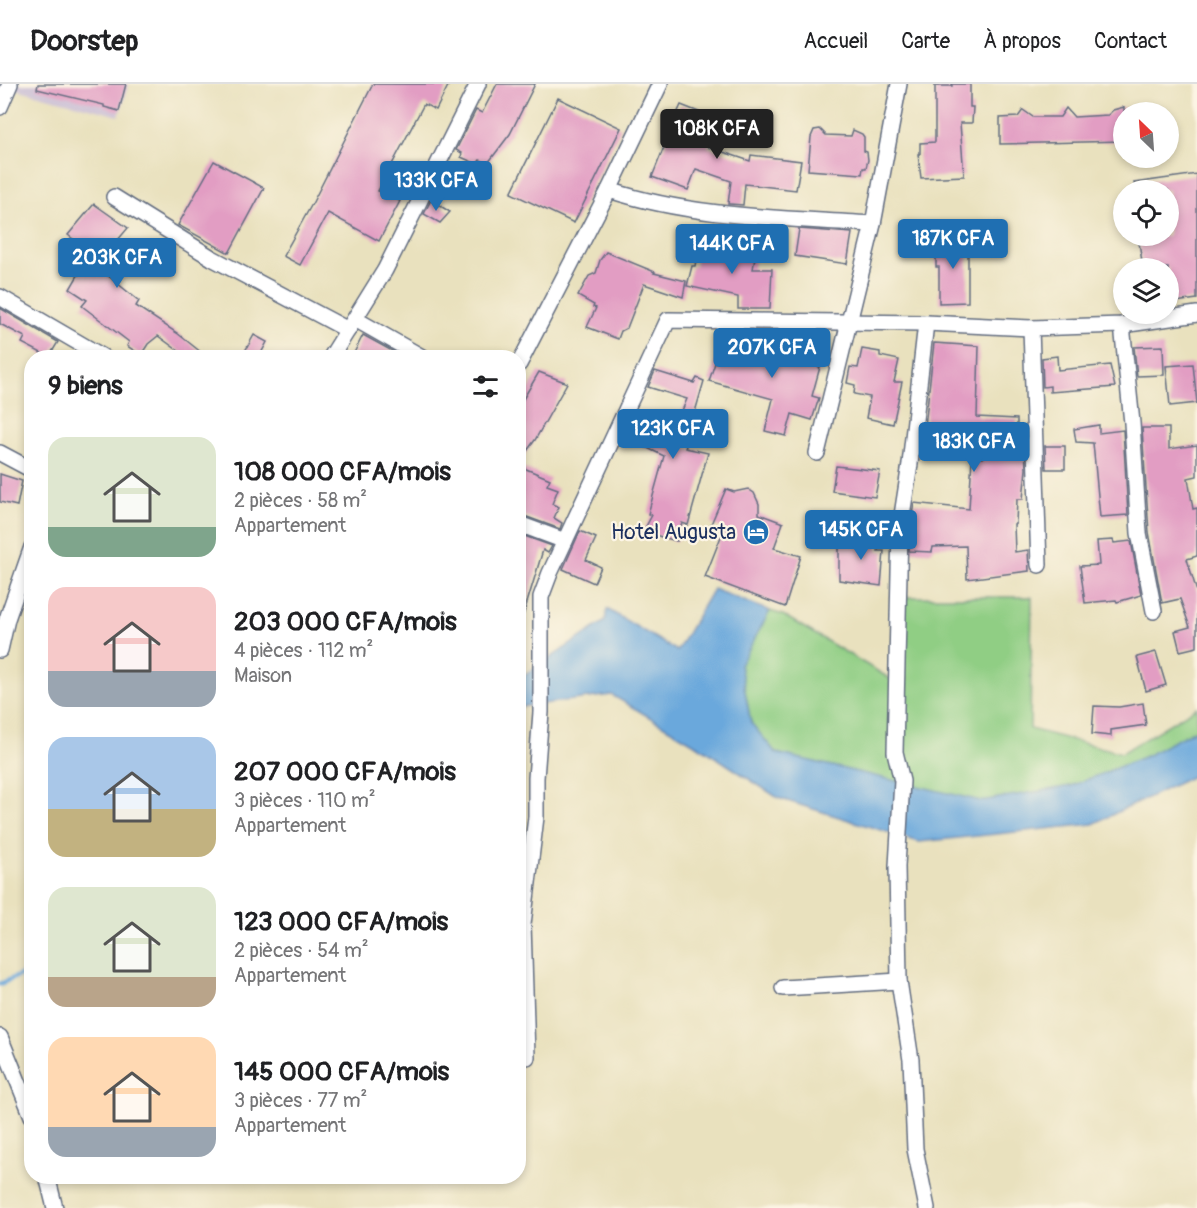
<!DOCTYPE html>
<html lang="fr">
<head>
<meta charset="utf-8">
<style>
  body { margin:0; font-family:Pangolin,sans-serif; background:#f2f2f2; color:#202124; height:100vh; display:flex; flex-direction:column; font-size:22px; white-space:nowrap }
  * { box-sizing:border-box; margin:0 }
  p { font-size:20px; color:#757577 }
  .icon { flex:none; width:33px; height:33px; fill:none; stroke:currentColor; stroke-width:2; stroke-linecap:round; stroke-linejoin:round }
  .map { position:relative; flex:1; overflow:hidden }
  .sheet { position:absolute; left:24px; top:266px; width:502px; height:834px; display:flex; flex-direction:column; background:#fff; border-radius:24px; box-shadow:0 3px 9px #0003 }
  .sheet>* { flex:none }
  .needle { width:39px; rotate:335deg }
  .fabs { position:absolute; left:1113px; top:18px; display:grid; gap:12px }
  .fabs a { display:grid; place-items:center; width:66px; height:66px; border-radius:50%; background:#fff; box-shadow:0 3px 9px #0003; font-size:30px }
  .price { position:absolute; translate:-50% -51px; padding:0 14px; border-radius:6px; background:#1f6fb2; color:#fff; font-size:20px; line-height:39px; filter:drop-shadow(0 2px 3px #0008) }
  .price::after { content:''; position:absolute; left:50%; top:36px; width:18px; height:14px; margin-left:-9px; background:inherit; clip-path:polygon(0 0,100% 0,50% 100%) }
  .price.selected { background:#222; color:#fff }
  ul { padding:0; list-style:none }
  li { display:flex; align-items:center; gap:18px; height:150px; padding:0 24px }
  li span { display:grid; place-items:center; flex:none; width:168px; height:120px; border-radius:18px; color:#555 }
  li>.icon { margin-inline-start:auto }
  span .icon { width:72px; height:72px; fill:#fffc; stroke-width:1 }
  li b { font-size:26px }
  h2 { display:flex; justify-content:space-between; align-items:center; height:72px; padding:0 24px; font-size:26px }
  header { display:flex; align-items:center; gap:36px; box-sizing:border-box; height:84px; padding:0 30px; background:#fff; border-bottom:2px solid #e0e0e0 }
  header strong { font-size:28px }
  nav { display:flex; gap:33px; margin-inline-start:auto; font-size:21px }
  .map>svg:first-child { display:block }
</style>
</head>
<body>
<header>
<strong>Doorstep</strong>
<nav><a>Accueil</a><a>Carte</a><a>À propos</a><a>Contact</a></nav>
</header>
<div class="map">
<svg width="1197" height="1124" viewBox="0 0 1197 1124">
  <rect width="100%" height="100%" fill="#fcf5e5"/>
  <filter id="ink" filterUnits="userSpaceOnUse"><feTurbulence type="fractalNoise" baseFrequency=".0167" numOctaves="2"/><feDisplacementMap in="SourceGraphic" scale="12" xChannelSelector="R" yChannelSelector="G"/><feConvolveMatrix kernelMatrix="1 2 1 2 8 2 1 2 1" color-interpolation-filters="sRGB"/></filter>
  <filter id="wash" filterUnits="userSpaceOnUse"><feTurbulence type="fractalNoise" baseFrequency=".008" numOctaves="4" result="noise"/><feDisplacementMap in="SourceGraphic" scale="24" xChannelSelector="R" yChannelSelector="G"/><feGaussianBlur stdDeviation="1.35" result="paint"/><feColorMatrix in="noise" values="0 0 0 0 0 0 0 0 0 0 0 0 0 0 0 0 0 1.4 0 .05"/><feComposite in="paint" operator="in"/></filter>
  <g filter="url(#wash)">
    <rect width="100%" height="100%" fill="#e9e1be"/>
    <polygon fill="#cbbfd5" points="13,0 129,0 119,32 12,4"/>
    <polygon fill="#90ce84" stroke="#567e71" stroke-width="1.5" points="903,513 1032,513 1030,645 1122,669 1197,623 1197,645 1144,673 1071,702 981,717 776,669 751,639 740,581 770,527 783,531 894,597"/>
    <polygon fill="#6aa8dc" stroke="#426c9d" stroke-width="1.5" points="713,505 770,527 740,581 751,639 776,669 981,717 1071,702 1144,673 1197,645 1197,690 1093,740 919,758 778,714 705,666 612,611 519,623 519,595 605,537 607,525 677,567"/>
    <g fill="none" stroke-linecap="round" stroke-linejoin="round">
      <polyline stroke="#6aa8dc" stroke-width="4.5" points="0,900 32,886"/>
    </g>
    <g id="blocks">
      <g fill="#e29dc3">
        <polygon points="38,0 126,0 119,27 104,23 104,21 37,5"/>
        <polygon points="373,0 449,0 436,26 424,20 378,107 400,117 379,157 328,129 300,181 283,172 312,120"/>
        <polygon points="497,0 535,0 510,50 488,79 480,76 477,80 461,73 462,69 456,66 476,26 482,29"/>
        <polygon points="952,0 970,0 970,23 973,23 972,39 960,39 964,92 921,94 918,70 920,70 920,59 935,58 935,2 952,2"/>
        <polygon points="558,14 621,44 574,139 511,109"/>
        <polygon points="681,21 714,34 708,51 712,53 708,63 750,77 751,71 801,77 796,106 745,100 743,121 730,120 728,120 731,97 696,85 688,106 652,93 666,58 664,58"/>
        <polygon points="1124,23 1124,57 1000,60 1000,34 1018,33 1023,26 1033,33 1060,33 1066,24 1074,33 1108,31 1113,26"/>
        <polygon points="820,45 826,51 851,52 853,46 862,50 864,53 864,67 867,68 868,76 866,84 863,84 862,90 808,86 811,53 814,46"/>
        <polygon points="214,77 264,104 229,169 178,141"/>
        <polygon points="1197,90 1197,215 1168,219 1168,184 1143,184 1138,152 1168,152 1168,106 1135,106 1134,99"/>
        <polygon points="431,116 450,128 440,139 424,130"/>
        <polygon points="94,120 128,144 96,182 139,217 136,222 177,249 207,273 187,273 158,252 148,260 141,271 127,262 129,258 82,222 87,216 70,205 91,169 68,151"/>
        <polygon points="799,145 852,149 847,180 795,172"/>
        <polygon points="968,154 968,218 939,219 939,183 936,183 936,167 941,167 940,155"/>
        <polygon points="700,156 735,165 746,160 757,162 753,185 772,185 770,225 738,225 738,213 687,202 692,182 695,182"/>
        <polygon points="606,168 655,188 654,189 686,197 683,213 644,200 627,244 621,247 618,255 587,243 596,224 593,223 594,221 578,212 589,192 596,189 600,176"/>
        <polygon points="0,224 58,258 49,273 22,259 25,253 0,240"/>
        <polygon points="780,247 804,247 797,277 820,283 812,312 819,314 812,336 792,330 786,352 765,347 773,315 709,297 722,258 773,273"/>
        <polygon points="254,251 267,258 259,273 251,273 244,269"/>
        <polygon points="363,251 394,268 391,273 352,273"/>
        <polygon points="934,259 979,262 977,333 1017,335 1017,348 1023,348 1022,362 1025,362 1026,385 1023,415 1017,415 1016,440 1014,440 1015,468 1028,466 1029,487 967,495 966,462 933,463 932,468 909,467 910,445 914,419 969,425 972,373 983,374 983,347 925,343"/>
        <polygon points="1163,262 1164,291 1137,292 1134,263"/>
        <polygon points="862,265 880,268 880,272 899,276 894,298 902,298 893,340 866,334 870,313 854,310 855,301 847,299 850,283 858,284"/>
        <polygon points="1057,272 1058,286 1110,281 1115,303 1050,308 1050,302 1043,303 1042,274"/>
        <polygon points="1193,280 1197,319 1170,322 1166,282"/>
        <polygon points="655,287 694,299 697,294 704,297 693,335 697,336 685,364 708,369 688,441 682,439 677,457 643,448 652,431 648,430 664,372 624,353 632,336 667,353 672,343 674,345 687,315 648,303"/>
        <polygon points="539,288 567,299 535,356 519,378 519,322"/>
        <polygon points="1099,341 1099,349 1123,346 1128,431 1100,433 1093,359 1076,358 1074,345"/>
        <polygon points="1142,344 1169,344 1169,365 1197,361 1197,392 1188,394 1193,425 1197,424 1197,472 1187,475 1197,508 1197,563 1180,567 1175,547 1190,543 1180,515 1162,519 1149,448"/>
        <polygon points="1045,362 1065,362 1065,385 1046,385"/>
        <polygon points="519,382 550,395 547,401 558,405 552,420 559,423 554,434 562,439 560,445 519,430"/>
        <polygon points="836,382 880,387 875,413 832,407"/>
        <polygon points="0,390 22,397 17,422 0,418"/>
        <polygon points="726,405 734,408 748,405 754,409 759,420 759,430 783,439 774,464 801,472 785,523 705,493 724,445 711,440"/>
        <polygon points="580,447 596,454 586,476 601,483 594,499 563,485"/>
        <polygon points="519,450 552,462 548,469 543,466 523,532 519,531"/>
        <polygon points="839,453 878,455 878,467 884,467 881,502 839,496"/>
        <polygon points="1113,456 1114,459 1131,457 1141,511 1117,518 1116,516 1085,519 1080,482 1099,481 1097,457"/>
        <polygon points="1156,568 1166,601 1146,607 1137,573"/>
        <polygon points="1143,619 1146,641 1111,646 1111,652 1092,650 1094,622 1119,623"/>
      </g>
    </g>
  </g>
  <g filter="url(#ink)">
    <use href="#blocks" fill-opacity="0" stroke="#636d80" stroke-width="1.5"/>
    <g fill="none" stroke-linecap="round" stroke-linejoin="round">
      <defs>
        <g id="minor">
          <polyline points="0,23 10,0"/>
          <path d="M609,106c85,28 176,28 264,34"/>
          <polyline points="114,113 212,174 348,246"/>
          <polyline points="0,213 103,273"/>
          <polyline points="355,235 422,273"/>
          <polyline points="926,239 910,380 900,444 895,668 902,697 897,782 899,897 911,976 915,1065 927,1124"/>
          <polyline points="1122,241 1132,339 1139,449 1154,527"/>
          <polyline points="1031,244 1039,481"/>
          <polyline points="331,273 385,186 478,0"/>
          <polyline points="519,280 609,106 660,0"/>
          <polyline points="0,369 32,386"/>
          <polyline points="817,369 873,140 899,0"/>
          <polyline points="519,440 565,457"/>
          <polyline points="0,566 7,535 32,463"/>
          <polyline points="783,904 899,897"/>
          <polyline points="0,953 32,1032"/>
          <polyline points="527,973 523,840 536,733 536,694 541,628 541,513 550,489 668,236 926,239 1031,244 1122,241 1197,230"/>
          <polyline points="47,1092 55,1124"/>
        </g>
      </defs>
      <use href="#minor" stroke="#636d80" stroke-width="18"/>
      <use href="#minor" stroke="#fff" stroke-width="15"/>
    </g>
  </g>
  <defs>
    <symbol id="hotel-disc" viewBox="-11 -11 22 22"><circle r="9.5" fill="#1f6fb2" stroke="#fcf5e5"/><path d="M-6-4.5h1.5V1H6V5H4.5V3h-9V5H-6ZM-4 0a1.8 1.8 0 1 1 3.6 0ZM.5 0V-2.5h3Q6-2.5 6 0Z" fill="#fff"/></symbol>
  </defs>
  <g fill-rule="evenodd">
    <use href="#hotel-disc" x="741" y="433" width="30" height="30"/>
  </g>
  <g text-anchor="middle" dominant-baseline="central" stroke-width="4.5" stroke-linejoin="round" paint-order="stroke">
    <g font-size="21" fill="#1b2f5e" stroke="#fcf5e5" text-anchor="end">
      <text x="736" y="448">Hotel Augusta</text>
    </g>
  </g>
</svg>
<div class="fabs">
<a><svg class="needle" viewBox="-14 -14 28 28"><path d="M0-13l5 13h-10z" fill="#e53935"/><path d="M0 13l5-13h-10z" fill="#757577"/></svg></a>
<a><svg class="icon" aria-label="locate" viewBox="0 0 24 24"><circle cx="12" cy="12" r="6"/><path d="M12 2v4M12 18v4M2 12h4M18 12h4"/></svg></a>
<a><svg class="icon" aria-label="layers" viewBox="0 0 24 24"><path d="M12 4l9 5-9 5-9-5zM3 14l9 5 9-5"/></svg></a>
</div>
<b class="price selected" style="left:717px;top:76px">108K CFA</b>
<b class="price" style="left:436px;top:128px">133K CFA</b>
<b class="price" style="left:953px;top:186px">187K CFA</b>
<b class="price" style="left:732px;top:191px">144K CFA</b>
<b class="price" style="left:117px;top:205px">203K CFA</b>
<b class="price" style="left:772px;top:295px">207K CFA</b>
<b class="price" style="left:673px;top:376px">123K CFA</b>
<b class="price" style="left:974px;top:389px">183K CFA</b>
<b class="price" style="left:861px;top:477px">145K CFA</b>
<section class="sheet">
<h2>9 biens<svg class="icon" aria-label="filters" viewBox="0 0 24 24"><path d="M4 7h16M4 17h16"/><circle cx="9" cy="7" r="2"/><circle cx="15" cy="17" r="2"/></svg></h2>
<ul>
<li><span style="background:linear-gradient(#dfe7d0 75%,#7fa58c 0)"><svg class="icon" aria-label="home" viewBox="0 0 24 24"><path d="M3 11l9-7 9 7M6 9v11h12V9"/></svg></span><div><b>108 000 CFA/mois</b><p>2 pièces · 58 m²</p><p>Appartement</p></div></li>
<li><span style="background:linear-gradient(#f6c9c9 70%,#9aa5b1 0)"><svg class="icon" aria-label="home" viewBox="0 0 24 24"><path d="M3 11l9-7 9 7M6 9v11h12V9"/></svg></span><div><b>203 000 CFA/mois</b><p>4 pièces · 112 m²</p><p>Maison</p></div></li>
<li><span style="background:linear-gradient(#a9c7e8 60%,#c2b280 0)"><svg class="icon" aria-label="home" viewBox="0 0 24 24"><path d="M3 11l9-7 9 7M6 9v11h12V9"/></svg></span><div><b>207 000 CFA/mois</b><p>3 pièces · 110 m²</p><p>Appartement</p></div></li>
<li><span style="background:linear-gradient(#dfe7d0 75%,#b9a48a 0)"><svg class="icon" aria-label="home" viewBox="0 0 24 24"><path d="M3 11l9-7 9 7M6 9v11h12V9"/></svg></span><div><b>123 000 CFA/mois</b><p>2 pièces · 54 m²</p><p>Appartement</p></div></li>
<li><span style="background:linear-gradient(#ffd9b3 75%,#9aa5b1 0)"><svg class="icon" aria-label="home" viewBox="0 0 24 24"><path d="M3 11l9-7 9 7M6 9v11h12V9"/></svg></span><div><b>145 000 CFA/mois</b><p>3 pièces · 77 m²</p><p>Appartement</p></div></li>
</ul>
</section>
</div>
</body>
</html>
